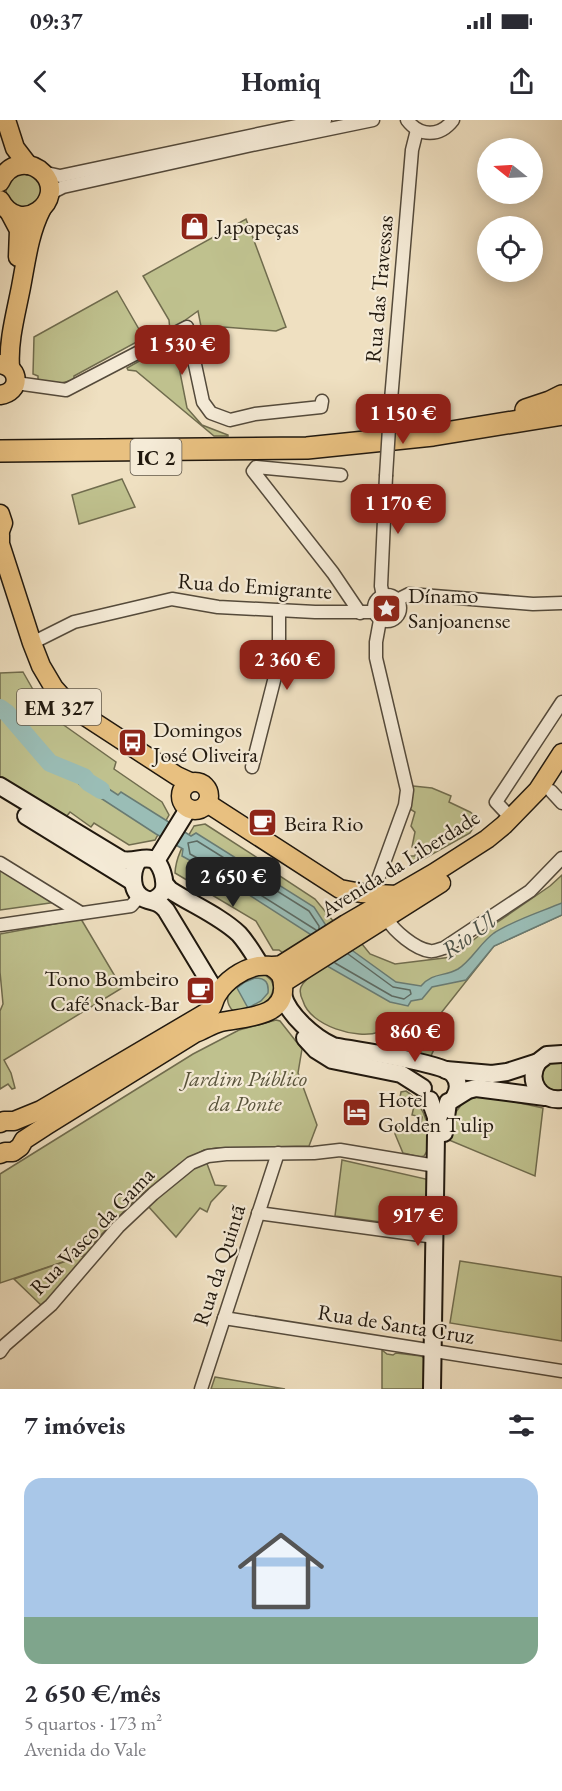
<!DOCTYPE html>
<html lang="pt">
<head>
<meta charset="utf-8">
<style>
  body { margin:0; font-family:"EB Garamond",serif; background:#f7f7f7; color:#2b2b33; height:100vh; display:flex; flex-direction:column; font-size:22px; white-space:nowrap }
  * { box-sizing:border-box; margin:0 }
  p { font-size:20px; color:#7c7c81 }
  .icon { flex:none; width:33px; height:33px; fill:none; stroke:currentColor; stroke-width:2; stroke-linecap:round; stroke-linejoin:round }
  .map { position:relative; height:1269px; overflow:hidden }
  .drawer { display:flex; flex-direction:column; background:#fff; flex:1 }
  .drawer>* { flex:none }
  .needle { width:39px; rotate:288deg }
  .buttons { position:absolute; left:477px; top:18px; display:grid; gap:12px }
  .buttons a { display:grid; place-items:center; width:66px; height:66px; border-radius:50%; background:#fff; box-shadow:0 3px 15px #0003; font-size:30px }
  .price { position:absolute; translate:-50% -51px; padding:0 14px; border-radius:12px; background:#8f2418; color:#fff; font-size:20px; line-height:39px; filter:drop-shadow(0 2px 3px #0008) }
  .price::after { content:''; position:absolute; left:50%; top:36px; width:18px; height:14px; margin-left:-9px; background:inherit; clip-path:polygon(0 0,100% 0,50% 100%) }
  .price.on { background:#222; color:#fff }
  ul { padding:0; list-style:none }
  li { display:grid; align-content:center; gap:12px; height:318px; padding:0 24px }
  li span { display:grid; place-items:center; height:186px; border-radius:18px; color:#555 }
  li>.icon { margin-inline-start:auto }
  span .icon { width:108px; height:108px; fill:#fffc; stroke-width:1 }
  li b { font-size:26px }
  h2 { display:flex; justify-content:space-between; align-items:center; height:72px; padding:0 24px; font-size:26px }
  .status { display:flex; justify-content:space-between; align-items:center; height:42px; padding:0 30px; background:#fff; direction:ltr }
  .status svg { height:16px; fill:currentColor }
  header { display:flex; justify-content:space-between; align-items:center; height:78px; padding:0 24px; background:#fff; font-size:27px; font-weight:700 }
  .map>svg:first-child { display:block }
</style>
</head>
<body>
<div class="status"><b>09:37</b><svg viewBox="0 0 49 12"><path d="M0 12V9h3v3zM5 12V6h3v6zM10 12V3h3v9zM15 12V0h3v12zM26 1h20v11H26zM47 4h2v5h-2z"/></svg></div>
<header><svg class="icon" aria-label="back" viewBox="0 0 24 24"><path d="M15 5l-7 7 7 7"/></svg>Homiq<svg class="icon" aria-label="share" viewBox="0 0 24 24"><path d="M12 15V3M7 8l5-5 5 5M5 13v7h14v-7"/></svg></header>
<div class="map">
<svg width="562" height="1269" viewBox="0 0 562 1269">
  <rect width="100%" height="100%" fill="#efe0c1"/>
  <filter id="stains"><feTurbulence type="fractalNoise" baseFrequency=".00333" numOctaves="4"/><feColorMatrix values="0 0 0 0 .2 0 0 0 0 .09 0 0 0 0 .02 0 0 0 .5 -.17"/></filter>
  <radialGradient id="worn" r=".72"><stop offset=".6" stop-color="#630" stop-opacity="0"/><stop offset="1" stop-color="#630" stop-opacity=".3"/></radialGradient>
  <g fill="#bfc18e" stroke="#706c4e" stroke-width="1.5">
    <circle cx="24" cy="70" r="18"/>
    <polygon points="246,99 286,207 276,211 224,207 222,228 205,227 198,191 170,211 169,200 143,156"/>
    <polygon points="117,171 144,218 74,256 74,260 61,263 38,260 38,256 33,254 34,217"/>
    <polygon points="178,219 180,220 183,229 176,232 187,288 202,305 228,315 228,316 214,316 136,251 128,250 127,248"/>
    <polygon points="122,359 135,387 79,404 72,375"/>
    <polygon points="23,552 43,587 58,601 116,642 114,649 162,682 169,695 155,720 129,725 94,703 91,707 70,692 66,697 0,657 0,553"/>
    <polygon points="413,666 432,668 451,676 449,682 470,692 479,699 470,713 413,745 410,736 415,736 417,728 412,727 415,712 411,706 415,692 410,689"/>
    <path d="M205,704l62,40 -1,3 49,32 19,23 -51,31 -4,-3h-6l-17,-29 -81,-48c1,-18 10,-31 19,-47z"/>
    <polygon points="0,748 57,782 0,790"/>
    <path d="M562,755v40l-68,31 -53,67v21l-11,24 -30,-9 -21,-17c-21,8 -69,-6 -76,-31 -2,-4 -4,-9 -2,-14 5,-13 48,-34 61,-43l8,10 25,10 57,-7 34,-27 64,-44z"/>
    <polygon points="81,799 122,868 4,940 11,953 15,968 12,969 8,964 0,969 0,891 3,884 0,852 0,814"/>
    <path d="M264,854l7,6 3,7c-5,23 -22,24 -41,24 -12,-13 -2,-25 10,-33 6,-3 14,-3 21,-4z"/>
    <polygon points="276,900 280,901 302,929 298,953 317,1005 309,1026 216,1028 204,1030 179,1044 137,1078 99,1117 87,1134 0,1163 0,1054 193,934 239,910"/>
    <polygon points="562,940 562,971 553,972 543,967 540,951 546,942"/>
    <path d="M406,971c18,11 31,49 18,65l-4,1 -17,-4 -8,-19 1,-8 24,4 2,-13 -10,-2 2,-9 -15,-3 2,-11z"/>
    <path d="M481,976l10,1 52,11 -8,68 -86,-36c2,-22 7,-40 32,-44z"/>
    <polygon points="342,1040 430,1060 427,1108 335,1096"/>
    <polygon points="206,1041 215,1065 226,1066 211,1082 207,1092 200,1088 176,1117 148,1086 187,1052"/>
    <polygon points="81,1136 86,1136 57,1171 42,1186 14,1159"/>
    <polygon points="460,1141 562,1157 562,1221 450,1203"/>
    <polygon points="382,1230 387,1234 393,1235 396,1233 421,1236 424,1238 424,1269 382,1269"/>
    <polygon points="215,1257 285,1269 211,1269"/>
  </g>
  <g fill="#9abdb6" stroke="#697b73" stroke-width="1.5">
    <path d="M86,654l32,21 3,-3 70,44 5,-3 118,74 13,20 26,24 43,31 25,4c12,-14 23,-9 37,-17 14,-9 22,-26 36,-36 20,-13 46,-21 68,-30v12l-68,31 -28,34 -34,7 -10,12 -11,2 -3,5 -18,-4 -63,-36 -14,-30 -81,-52 -50,-28 1,-7 -27,-15 -77,-50z"/>
    <path d="M255,858c11,0 14,5 13,15l-7,8 -13,7 -11,-20 8,-6z"/>
  </g>
  <g fill="none" stroke-linecap="round" stroke-linejoin="round">
    <g stroke="#5d6a62" stroke-width="1.5">
      <polyline points="316,810 235,759 190,734 188,723 197,721 309,791 319,806 319,809"/>
      <polyline points="335,843 392,876 404,879 411,874 410,870 393,867 348,834"/>
    </g>
    <polyline stroke="#9abdb6" stroke-width="18" points="0,588 7,593 50,643 84,657 88,662 101,670"/>
    <defs>
      <g id="street">
        <path d="M407,0c13,17 33,17 46,0"/>
        <polyline points="42,52 60,56 325,0"/>
        <polyline points="49,74 63,67 252,25 373,0"/>
        <polyline points="16,263 66,270 187,207 203,282 211,293 230,300 255,294 321,287 322,281"/>
        <polyline points="390,292 412,30 417,10"/>
        <polyline points="341,355 256,347 253,351 333,453 360,493"/>
        <circle cx="387" cy="488" r="13"/>
        <polyline points="383,476 381,466 386,356"/>
        <polyline points="397,480 409,474 533,484 562,483"/>
        <polyline points="32,523 74,502 172,479 218,487 315,492 374,492"/>
        <polyline points="252,647 279,541 279,490"/>
        <polyline points="551,671 562,683"/>
        <polyline points="511,698 496,682 562,582"/>
        <polyline points="0,743 81,793"/>
        <polyline points="373,773 405,685 407,670 376,538 376,522 380,500"/>
        <path d="M387,799c7,12 28,30 43,32 4,1 10,-2 14,-3l86,-57 32,-33"/>
        <polyline points="0,805 131,786 140,776"/>
        <polyline points="258,1093 435,1117"/>
        <polyline points="224,1198 562,1251"/>
        <polyline points="0,1232 5,1225 51,1185 118,1107 153,1074 191,1043 208,1036 226,1034 314,1033 340,1030 436,1046"/>
        <polyline points="201,1269 278,1033"/>
      </g>
      <g id="secondary">
        <path d="M0,666l122,74c12,2 20,-3 29,-1 10,1 16,24 12,32 -2,5 -6,7 -10,9"/>
        <polyline points="26,696 133,762"/>
        <path d="M138,741c-7,11 -8,32 7,38 10,4 13,2 21,11l46,76 4,10"/>
        <polyline points="156,741 188,689"/>
        <path d="M165,764l5,6c23,15 50,26 69,44 9,10 15,21 22,32"/>
        <path d="M283,875c5,20 32,43 50,51 21,4 109,17 120,28 6,7 6,15 2,22"/>
        <polyline points="305,918 316,930 332,940 401,954 423,968"/>
        <path d="M538,942c-12,19 2,40 24,37"/>
        <polyline points="446,950 492,954 507,952 538,942 547,935 562,934"/>
        <polyline points="430,980 436,997 436,1015 432,1269"/>
        <polyline points="452,980 468,970 476,968 545,977"/>
        <polyline points="444,1013 448,982"/>
      </g>
      <g id="primary">
        <polyline points="6,0 15,28 28,45"/>
        <path d="M0,62c4,-9 11,-16 21,-17 8,-1 16,2 22,8 25,27 -23,65 -43,27"/>
        <polyline points="10,93 19,110 18,137"/>
        <path d="M10,247c-2,-26 6,-54 11,-80 5,-26 8,-53 20,-77"/>
        <path d="M0,275c21,-3 21,-27 0,-31"/>
        <polyline points="0,394 3,403 0,411"/>
        <polyline points="0,415 0,424 32,523 41,546 54,568 71,587 177,656 190,662"/>
        <circle cx="195" cy="676" r="14"/>
        <polyline points="207,683 340,769 361,773 396,775"/>
        <polyline points="283,863 441,763"/>
        <path d="M0,1003l4,-2h10l27,-11 168,-99c5,-5 4,-10 8,-16 8,-14 25,-26 41,-29 8,-1 15,1 23,-1l65,-41 88,-51 53,-34 17,-14 34,-35 24,-37"/>
        <path d="M0,1034l5,-2h8l7,-5 4,-7 23,-15 148,-92c9,-3 17,-9 26,-11 22,-5 65,-4 62,-36 0,-9 -3,-14 -11,-19"/>
      </g>
      <g id="highway">
        <polyline points="526,290 550,282 562,276"/>
        <polyline points="0,331 307,328 433,315 562,294"/>
      </g>
    </defs>
    <use href="#street" stroke="#544a3b" stroke-width="15"/>
    <use href="#secondary" stroke="#20180e" stroke-width="20"/>
    <use href="#primary" stroke="#20180e" stroke-width="21"/>
    <use href="#highway" stroke="#20180e" stroke-width="24"/>
    <use href="#street" stroke="#f5ebd7" stroke-width="12"/>
    <use href="#secondary" stroke="#f5ebd7" stroke-width="16"/>
    <use href="#primary" stroke="#e8c080" stroke-width="18"/>
    <use href="#highway" stroke="#e8c080" stroke-width="21"/>
    <defs>
      <polyline id="street-bridge" points="386,356 390,292"/>
    </defs>
    <use href="#street-bridge" stroke="#544a3b" stroke-width="15" stroke-linecap="butt"/>
    <use href="#street-bridge" stroke="#f5ebd7" stroke-width="12"/>
  </g>
  <defs>
    <symbol id="shop-square" viewBox="-11 -11 22 22"><rect x="-9" y="-9" width="18" height="18" rx="4" fill="#8f2418" stroke="#f5ebd7"/><path d="M-5-2.5h2.3a2.7 3.5 0 0 1 5.4 0H5L5.5 6h-11ZM-1.5-2.5h3a1.5 2.3 0 0 0-3 0Z" fill="#fff"/></symbol>
    <symbol id="sight-square" viewBox="-11 -11 22 22"><rect x="-9" y="-9" width="18" height="18" rx="4" fill="#8f2418" stroke="#f5ebd7"/><path d="M0-6L1.8-2.2L6-1.7L2.9 1.2L3.7 5.4L0 3.3L-3.7 5.4L-2.9 1.2L-6-1.7L-1.8-2.2Z" fill="#fff"/></symbol>
    <symbol id="bus-square" viewBox="-11 -11 22 22"><rect x="-9" y="-9" width="18" height="18" rx="4" fill="#8f2418" stroke="#f5ebd7"/><path d="M-5-6H5V4H4V6H2V4H-2V6H-4V4H-5ZM-3.5-4V0h7V-4ZM-3.5 1.2v1.5H-2V1.2ZM2 1.2v1.5H3.5V1.2Z" fill="#fff"/></symbol>
    <symbol id="cafe-square" viewBox="-11 -11 22 22"><rect x="-9" y="-9" width="18" height="18" rx="4" fill="#8f2418" stroke="#f5ebd7"/><path d="M-5.5-4.5H6V0H3Q3 3.5 0 3.5H-2.5Q-5.5 3.5-5.5 0ZM3-3.2v2h1.7v-2ZM-6 4.5H4V6H-6Z" fill="#fff"/></symbol>
    <symbol id="hotel-square" viewBox="-11 -11 22 22"><rect x="-9" y="-9" width="18" height="18" rx="4" fill="#8f2418" stroke="#f5ebd7"/><path d="M-6-4.5h1.5V1H6V5H4.5V3h-9V5H-6ZM-4 0a1.8 1.8 0 1 1 3.6 0ZM.5 0V-2.5h3Q6-2.5 6 0Z" fill="#fff"/></symbol>
  </defs>
  <g fill-rule="evenodd">
    <use href="#shop-square" x="178" y="90" width="33" height="33"/>
    <use href="#sight-square" x="370" y="472" width="33" height="33"/>
    <use href="#bus-square" x="116" y="606" width="33" height="33"/>
    <use href="#cafe-square" x="246" y="686" width="33" height="33"/>
    <use href="#cafe-square" x="184" y="854" width="33" height="33"/>
    <use href="#hotel-square" x="340" y="976" width="33" height="33"/>
  </g>
  <g text-anchor="middle" dominant-baseline="central" stroke-width="4.5" stroke-linejoin="round" paint-order="stroke">
    <g fill="#f5ebd7" stroke="#60574a" stroke-width="1.5">
      <rect x="130.5" y="319" width="51" height="36" rx="4.5"/>
      <rect x="17" y="569" width="84" height="36" rx="4.5"/>
    </g>
    <g font-size="21" font-weight="bold" fill="#20180e">
      <text x="156" y="337">IC 2</text>
      <text x="59" y="587">EM 327</text>
    </g>
    <g font-size="22" fill="#20180e" stroke="#f5ebd7" text-anchor="start">
      <text x="216" y="106">Japopeças</text>
      <text x="408" y="475">Dínamo<tspan x="408" dy="25">Sanjoanense</tspan></text>
      <text x="153" y="609">Domingos<tspan x="153" dy="25">José Oliveira</tspan></text>
      <text x="284" y="703">Beira Rio</text>
      <text x="179" y="858" text-anchor="end">Tono Bombeiro<tspan x="179" dy="25">Café Snack-Bar</tspan></text>
      <text x="378" y="979">Hotel<tspan x="378" dy="25">Golden Tulip</tspan></text>
    </g>
    <g font-size="22" fill="#20180e" stroke="#f5ebd7">
      <text transform="translate(379 169) rotate(-85)">Rua das Travessas</text>
      <text transform="translate(255 466) rotate(4)">Rua do Emigrante</text>
      <text transform="translate(400 743) rotate(-32)">Avenida da Liberdade</text>
      <text transform="translate(92 1111) rotate(-46)">Rua Vasco da Gama</text>
      <text transform="translate(219 1145) rotate(-72)">Rua da Quintã</text>
      <text transform="translate(396 1204) rotate(9)">Rua de Santa Cruz</text>
    </g>
    <g font-size="22" font-style="italic" fill="#58533b" stroke="#f5ebd7">
      <text x="245" y="958">Jardim Público<tspan x="245" dy="25">da Ponte</tspan></text>
    </g>
    <g font-size="24" font-style="italic" fill="#4b5249" stroke="#f5ebd7">
      <text transform="translate(468 815) rotate(-36)">Rio Ul</text>
    </g>
  </g>
  <rect width="100%" height="100%" filter="url(#stains)"/>
  <rect width="100%" height="100%" fill="url(#worn)"/>
</svg>
<div class="buttons">
<a><svg class="needle" viewBox="-14 -14 28 28"><path d="M0-13l5 13h-10z" fill="#e53935"/><path d="M0 13l5-13h-10z" fill="#7c7c81"/></svg></a>
<a><svg class="icon" aria-label="locate" viewBox="0 0 24 24"><circle cx="12" cy="12" r="6"/><path d="M12 2v4M12 18v4M2 12h4M18 12h4"/></svg></a>
</div>
<b class="price" style="left:182px;top:256px">1 530 €</b>
<b class="price" style="left:403px;top:325px">1 150 €</b>
<b class="price" style="left:398px;top:415px">1 170 €</b>
<b class="price" style="left:287px;top:571px">2 360 €</b>
<b class="price on" style="left:233px;top:788px">2 650 €</b>
<b class="price" style="left:415px;top:943px">860 €</b>
<b class="price" style="left:418px;top:1127px">917 €</b>
</div>
<section class="drawer">
<h2>7 imóveis<svg class="icon" aria-label="filters" viewBox="0 0 24 24"><path d="M4 7h16M4 17h16"/><circle cx="9" cy="7" r="2"/><circle cx="15" cy="17" r="2"/></svg></h2>
<ul>
<li><span style="background:linear-gradient(#a9c7e8 75%,#7fa58c 0)"><svg class="icon" aria-label="home" viewBox="0 0 24 24"><path d="M3 11l9-7 9 7M6 9v11h12V9"/></svg></span><div><b>2 650 €/mês</b><p>5 quartos · 173 m²</p><p>Avenida do Vale</p></div></li>
</ul>
</section>
</body>
</html>
